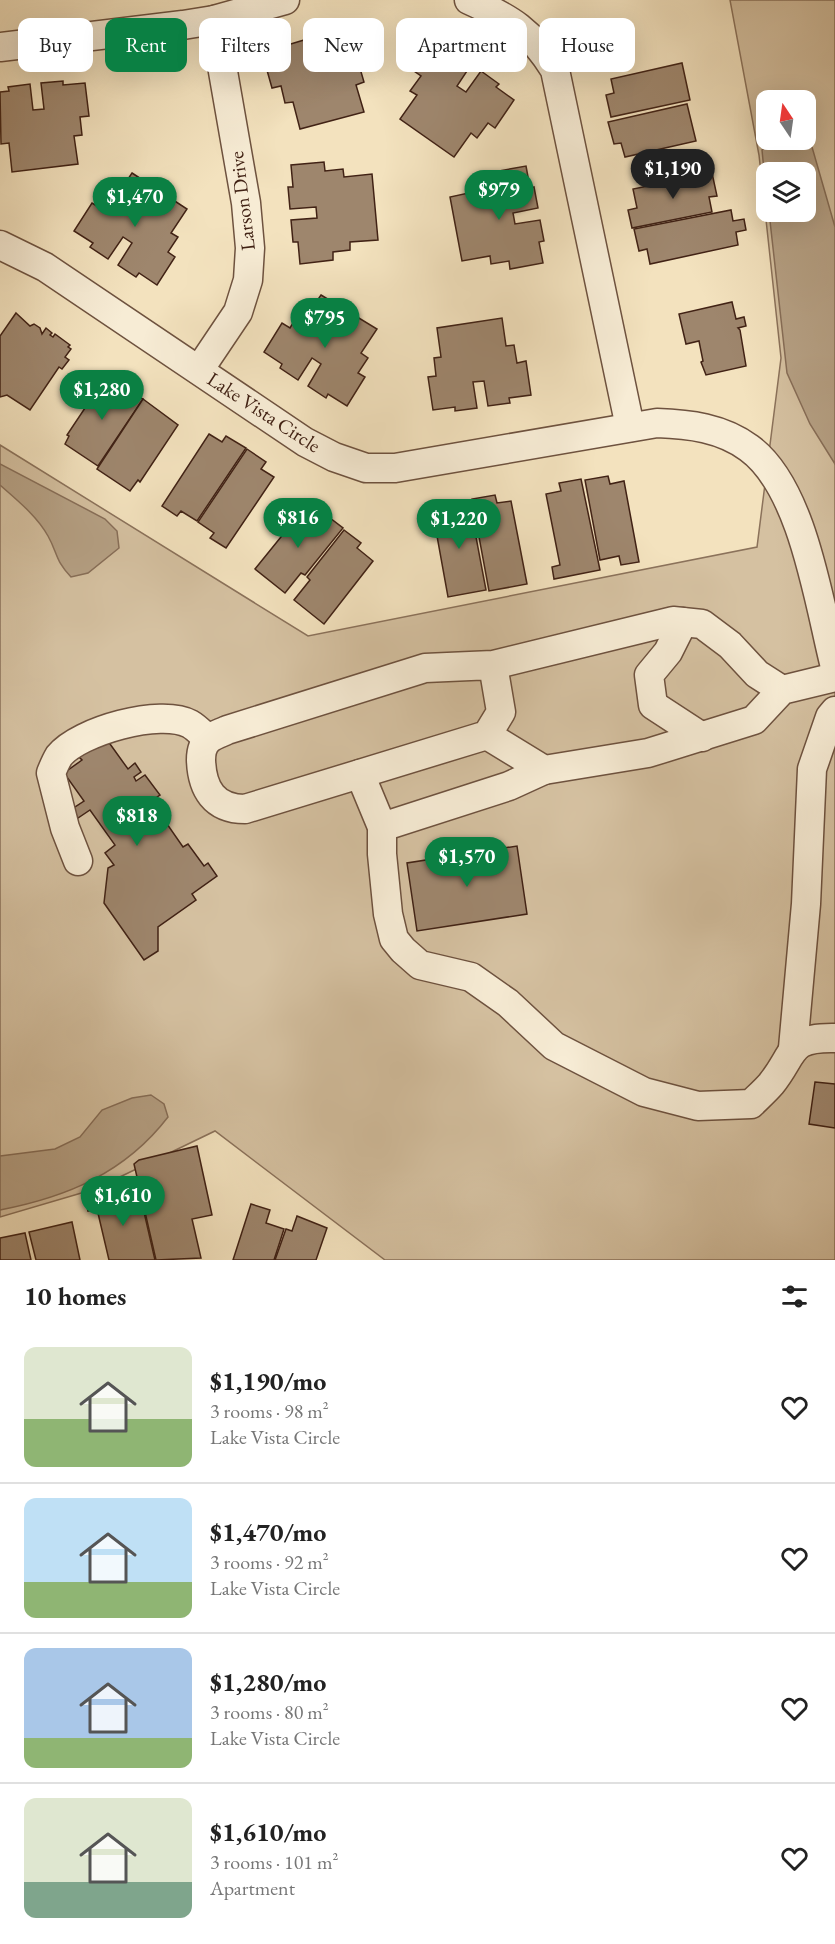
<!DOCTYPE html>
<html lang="en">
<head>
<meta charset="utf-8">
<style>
  body { margin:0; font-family:"EB Garamond",serif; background:#f2f2f2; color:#222; height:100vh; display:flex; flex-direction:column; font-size:22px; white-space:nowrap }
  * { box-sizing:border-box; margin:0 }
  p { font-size:20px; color:#767676 }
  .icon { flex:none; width:33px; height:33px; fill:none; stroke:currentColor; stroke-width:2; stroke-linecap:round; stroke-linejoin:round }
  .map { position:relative; height:1260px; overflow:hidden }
  .panel { display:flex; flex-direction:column; background:#fff; flex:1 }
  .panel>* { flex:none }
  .hud { position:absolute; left:18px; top:18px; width:800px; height:54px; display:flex; gap:12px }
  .needle { width:39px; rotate:347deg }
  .tools { position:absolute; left:756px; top:90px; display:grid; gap:12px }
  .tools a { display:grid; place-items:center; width:60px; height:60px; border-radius:12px; background:#fff; box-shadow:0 6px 24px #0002; font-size:30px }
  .price { position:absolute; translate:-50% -51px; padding:0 14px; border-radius:21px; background:#0b8043; color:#fff; font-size:20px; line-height:39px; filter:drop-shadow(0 2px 3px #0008) }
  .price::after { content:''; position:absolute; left:50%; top:36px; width:18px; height:14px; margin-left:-9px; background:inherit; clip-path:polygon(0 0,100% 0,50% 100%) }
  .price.current { background:#222; color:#fff }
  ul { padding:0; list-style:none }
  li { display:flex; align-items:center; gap:18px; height:150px; padding:0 24px }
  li+li { border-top:2px solid #e0e0e0 }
  li span { display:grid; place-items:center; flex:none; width:168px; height:120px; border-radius:12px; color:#555 }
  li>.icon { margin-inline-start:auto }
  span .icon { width:72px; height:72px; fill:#fffc; stroke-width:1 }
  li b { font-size:26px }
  h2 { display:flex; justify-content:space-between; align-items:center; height:72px; padding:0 24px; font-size:26px }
  .chip { padding:0 21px; border-radius:12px; background:#fff; box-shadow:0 6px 24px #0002; font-size:21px; line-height:54px }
  .chip.current { background:#0b8043; color:#fff }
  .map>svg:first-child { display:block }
</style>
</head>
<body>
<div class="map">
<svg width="835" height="1260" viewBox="0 0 835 1260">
  <rect width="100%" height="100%" fill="#f3e2be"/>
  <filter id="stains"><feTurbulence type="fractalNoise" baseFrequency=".00333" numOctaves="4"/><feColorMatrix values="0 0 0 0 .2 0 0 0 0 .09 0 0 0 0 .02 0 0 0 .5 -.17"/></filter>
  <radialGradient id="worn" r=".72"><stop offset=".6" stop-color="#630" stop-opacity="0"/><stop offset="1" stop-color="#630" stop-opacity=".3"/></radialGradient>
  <path fill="#d5c1a1" stroke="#8b725b" stroke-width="1.5" fill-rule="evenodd" d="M730,0h105v1260h-450l-170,-129 -120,58 -95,28v-772l308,191 449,-89 24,-189 -22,-203zM766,100h40v40h-40zM766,172h40v40h-40z"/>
  <g fill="#b6a185" stroke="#876e58" stroke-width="1.5">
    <polygon points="772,140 800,140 812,147 835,227 835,464 810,424 787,373 769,212 806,212 806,172 766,172 766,191 762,150"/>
    <path d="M0,464l105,55 12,12 2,17 -31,25 -17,4c-16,-17 -13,-23 -23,-41 -11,-20 -31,-36 -48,-51z"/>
    <path d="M151,1095l13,9 4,13c-43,56 -101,80 -168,93v-54l55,-7 25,-12 22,-27 30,-12z"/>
  </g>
  <g fill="#9e866d" stroke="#412215" stroke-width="1.5">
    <polygon points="359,30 368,63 359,65 364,82 356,85 364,112 300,129 293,102 285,103 281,86 272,88 263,56 285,50 284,46 304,40 311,65 322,62 315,37 337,31 338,36"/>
    <polygon points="433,44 451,56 454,52 471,65 457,86 466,92 481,71 499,84 496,87 514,100 495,128 488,123 477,138 471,133 454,157 400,119 417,95 410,91 421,76 414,71"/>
    <polygon points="682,63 690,100 611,117 606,95 614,93 611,79"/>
    <polygon points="63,81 63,85 85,83 89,116 80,117 82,135 74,136 78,164 12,172 9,143 1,144 0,92 9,91 8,87 30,84 33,110 44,109 41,83"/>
    <polygon points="687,104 696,141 625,157 621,143 614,144 608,122"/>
    <polygon points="324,162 325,171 343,169 344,177 372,174 378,240 350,242 350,250 333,252 333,260 300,264 298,242 293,242 291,220 317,218 316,207 290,209 288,187 293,187 291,165"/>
    <polygon points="526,166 530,188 534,187 538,208 513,213 515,224 540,220 544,241 539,242 543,263 510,269 509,261 491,264 490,256 462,261 450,197 478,191 477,184 494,180 493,172"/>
    <polygon points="132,173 187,209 171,233 178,237 168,252 175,257 157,285 139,273 136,277 118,265 132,243 123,237 108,259 90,247 93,243 74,231 92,203 100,208 110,192 116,197"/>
    <polygon points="712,173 717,196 709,197 712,212 632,228 628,210 637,208 633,189"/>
    <polygon points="731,210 733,221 744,219 746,230 736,232 738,245 650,264 647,249 639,251 634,229"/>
    <polygon points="321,295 377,329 361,353 368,358 358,373 365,377 347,406 328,394 326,398 308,386 321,364 312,358 298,380 280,368 282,364 264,352 282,323 290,328 299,313 306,317"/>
    <polygon points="732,302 736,319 744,317 746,326 738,328 740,330 746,366 706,375 701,362 703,361 699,341 686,344 679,314"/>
    <polygon points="16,313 30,326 34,324 40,328 42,334 46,328 52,333 50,335 53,337 55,334 70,345 68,347 71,349 65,357 69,360 62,369 59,367 30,410 7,395 0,397 0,336"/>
    <polygon points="502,318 506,346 514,345 517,363 526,361 531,395 509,398 510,403 488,406 484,381 473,382 477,408 455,411 455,407 433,410 428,377 436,376 434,358 441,357 437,328"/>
    <polygon points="105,378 143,399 98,466 65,444 69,436 67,435"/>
    <polygon points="143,399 178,425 140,482 138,480 130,491 97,469"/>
    <polygon points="209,434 222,442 226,436 246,448 197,521 181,511 177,516 162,506"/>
    <polygon points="247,449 266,462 261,469 274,477 226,548 210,538 214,533 198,522"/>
    <polygon points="608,476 610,484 624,481 639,562 621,565 619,556 600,560 585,480"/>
    <polygon points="581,479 600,570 554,579 552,567 560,565 546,494 561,491 559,483"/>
    <polygon points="495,495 497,503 511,501 527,584 489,591 472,499"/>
    <polygon points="469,500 486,590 448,597 433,514 448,512 447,504"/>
    <polygon points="306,507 322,520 326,515 343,528 305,575 301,573 285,593 255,569 285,532 285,529"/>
    <polygon points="344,530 361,543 357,548 373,561 324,624 294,600 310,580 307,577"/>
    <polygon points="105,737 128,769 135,763 141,772 134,777 136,781 145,775 160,795 151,801 183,847 188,844 204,866 208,863 217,876 192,894 196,900 158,927 158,951 144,960 104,903 108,868 114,865 105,853 115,845 90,810 78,818 72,809 84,801 64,773 82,760 78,756"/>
    <polygon points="517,846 527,914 417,931 407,863"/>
    <polygon points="815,1082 835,1084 835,1128 809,1124"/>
    <polygon points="197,1146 212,1215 192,1219 201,1258 156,1260 134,1164 139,1160"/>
    <polygon points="122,1190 125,1203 141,1199 155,1260 109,1260 97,1209 88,1211 85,1198"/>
    <polygon points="251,1204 270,1210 266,1223 284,1229 274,1260 233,1260"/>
    <polygon points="297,1216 327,1228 316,1260 275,1260 286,1229 292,1231"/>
    <polygon points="72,1222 80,1260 36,1260 29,1232"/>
    <polygon points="25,1233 31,1260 0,1260 0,1238"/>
  </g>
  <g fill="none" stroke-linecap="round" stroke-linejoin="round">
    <defs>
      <g id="minor">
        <path d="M469,0c42,19 62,31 86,70l75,357"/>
        <polyline points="0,47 183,25 214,20 285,0"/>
        <path d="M0,245l45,22 260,175 29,15 32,11h29l262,-45c32,1 65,5 92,25 54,39 70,156 86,219"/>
        <polyline points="199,370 238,312 248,280 250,248 246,203 214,20"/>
        <polyline points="683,622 668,652 649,675 653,705 702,737"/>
        <path d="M493,665l8,47 -14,23 -242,74c-31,0 -43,-20 -44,-49 0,-8 2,-16 8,-21 5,-4 12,-6 18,-9l198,-62 68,-3 180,-44 29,3 28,21 27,29 25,16"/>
        <polyline points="487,735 544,770 648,753 754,720 782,690 835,677"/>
        <path d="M360,774l22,53v27l6,60 6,25 9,11 17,15 51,12 37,26 46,43 90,46 54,14 53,-2c6,-6 14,-13 20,-20 25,-31 16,-47 64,-46"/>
        <polyline points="382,827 509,786 544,770"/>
        <path d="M78,861l-13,-33 -14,-55c2,-5 5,-12 8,-17 20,-25 102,-48 131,-32 7,4 13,11 18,15"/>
        <polyline points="793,1048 806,904 812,769 830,717 835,711"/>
      </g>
    </defs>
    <use href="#minor" stroke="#6e523f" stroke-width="31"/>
    <use href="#minor" stroke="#f7ecd5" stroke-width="28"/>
  </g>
  <g text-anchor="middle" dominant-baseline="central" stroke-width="6" stroke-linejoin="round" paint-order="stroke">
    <g font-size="20" fill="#412215" stroke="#f7ecd5">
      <text transform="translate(242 201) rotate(-97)">Larson Drive</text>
      <text transform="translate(264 412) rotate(33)">Lake Vista Circle</text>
    </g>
  </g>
  <rect width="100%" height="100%" filter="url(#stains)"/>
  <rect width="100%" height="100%" fill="url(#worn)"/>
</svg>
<div class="tools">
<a><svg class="needle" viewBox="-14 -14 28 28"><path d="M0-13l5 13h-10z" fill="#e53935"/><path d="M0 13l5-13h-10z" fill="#767676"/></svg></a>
<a><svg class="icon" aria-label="layers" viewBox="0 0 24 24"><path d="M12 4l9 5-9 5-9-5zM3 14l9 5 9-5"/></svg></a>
</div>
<b class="price current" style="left:673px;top:200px">$1,190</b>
<b class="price" style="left:499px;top:221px">$979</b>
<b class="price" style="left:135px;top:228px">$1,470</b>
<b class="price" style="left:325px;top:349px">$795</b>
<b class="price" style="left:102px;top:421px">$1,280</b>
<b class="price" style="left:298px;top:549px">$816</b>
<b class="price" style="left:459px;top:550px">$1,220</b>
<b class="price" style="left:137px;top:847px">$818</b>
<b class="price" style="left:467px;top:888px">$1,570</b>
<b class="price" style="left:123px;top:1227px">$1,610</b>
<div class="hud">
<a class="chip">Buy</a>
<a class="chip current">Rent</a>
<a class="chip">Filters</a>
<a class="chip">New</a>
<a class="chip">Apartment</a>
<a class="chip">House</a>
</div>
</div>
<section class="panel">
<h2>10 homes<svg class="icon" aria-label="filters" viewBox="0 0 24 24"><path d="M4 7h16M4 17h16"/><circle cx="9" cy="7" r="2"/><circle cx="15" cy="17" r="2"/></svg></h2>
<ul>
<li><span style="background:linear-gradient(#dfe7d0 60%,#8fb573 0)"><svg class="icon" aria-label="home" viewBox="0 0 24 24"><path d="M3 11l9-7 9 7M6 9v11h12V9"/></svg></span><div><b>$1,190/mo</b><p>3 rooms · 98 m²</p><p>Lake Vista Circle</p></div><svg class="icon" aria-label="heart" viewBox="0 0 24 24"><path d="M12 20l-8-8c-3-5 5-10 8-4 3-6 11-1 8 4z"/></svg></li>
<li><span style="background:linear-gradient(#bfe0f5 70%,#8fb573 0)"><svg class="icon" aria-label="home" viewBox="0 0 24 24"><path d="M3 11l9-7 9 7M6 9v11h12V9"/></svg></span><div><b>$1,470/mo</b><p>3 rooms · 92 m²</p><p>Lake Vista Circle</p></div><svg class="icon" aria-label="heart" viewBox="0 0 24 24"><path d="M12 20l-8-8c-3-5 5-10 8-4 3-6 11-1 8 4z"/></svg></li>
<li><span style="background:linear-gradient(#a9c7e8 75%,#8fb573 0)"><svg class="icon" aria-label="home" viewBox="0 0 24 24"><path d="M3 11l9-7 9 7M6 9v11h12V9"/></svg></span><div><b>$1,280/mo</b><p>3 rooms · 80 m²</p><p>Lake Vista Circle</p></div><svg class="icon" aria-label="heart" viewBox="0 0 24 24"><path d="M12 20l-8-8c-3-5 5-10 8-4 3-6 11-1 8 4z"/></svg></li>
<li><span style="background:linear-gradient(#dfe7d0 70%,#7fa58c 0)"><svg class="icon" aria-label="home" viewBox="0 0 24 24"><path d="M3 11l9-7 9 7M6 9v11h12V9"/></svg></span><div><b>$1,610/mo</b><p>3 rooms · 101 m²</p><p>Apartment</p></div><svg class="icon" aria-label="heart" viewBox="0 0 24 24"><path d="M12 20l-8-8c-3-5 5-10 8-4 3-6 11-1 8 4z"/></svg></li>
</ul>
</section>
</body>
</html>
